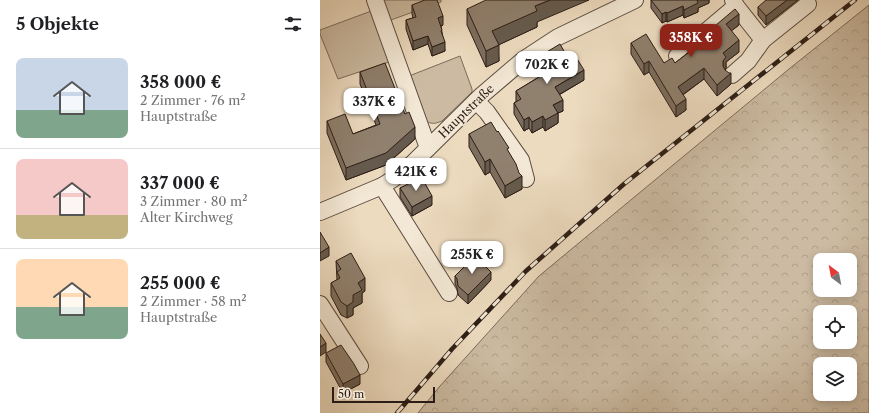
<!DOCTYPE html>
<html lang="de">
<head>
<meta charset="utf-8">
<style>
  body { margin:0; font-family:"Libre Caslon Text",serif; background:#f6f6f6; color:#202124; height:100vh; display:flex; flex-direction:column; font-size:15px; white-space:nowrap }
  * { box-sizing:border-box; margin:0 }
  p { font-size:13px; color:#757577 }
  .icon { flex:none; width:22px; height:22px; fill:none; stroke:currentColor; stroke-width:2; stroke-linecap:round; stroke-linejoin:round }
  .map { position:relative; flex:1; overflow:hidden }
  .panel { display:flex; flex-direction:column; background:#fff; width:320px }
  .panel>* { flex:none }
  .needle { width:26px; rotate:328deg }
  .controls { position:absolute; left:493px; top:253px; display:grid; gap:8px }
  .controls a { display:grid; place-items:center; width:44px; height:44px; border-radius:8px; background:#fff; box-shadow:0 2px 10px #0003; font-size:20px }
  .scale { position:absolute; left:12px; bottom:10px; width:103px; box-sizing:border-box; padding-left:4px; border:2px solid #2c1d16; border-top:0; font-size:11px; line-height:14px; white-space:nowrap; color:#2c1d16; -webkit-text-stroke:3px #f3e8d5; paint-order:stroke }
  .price { position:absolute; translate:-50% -34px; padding:0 9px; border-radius:8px; background:#fff; color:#222; font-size:13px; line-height:26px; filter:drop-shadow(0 1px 2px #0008) }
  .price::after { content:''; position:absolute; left:50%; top:24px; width:12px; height:9px; margin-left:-6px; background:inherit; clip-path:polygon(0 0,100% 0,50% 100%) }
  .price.selected { background:#8f2418; color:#fff }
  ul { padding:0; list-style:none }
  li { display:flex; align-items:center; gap:12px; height:100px; padding:0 16px }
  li+li { border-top:1px solid #e0e0e0 }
  li span { display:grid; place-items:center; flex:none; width:112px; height:80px; border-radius:8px; color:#555 }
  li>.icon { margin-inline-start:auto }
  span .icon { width:48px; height:48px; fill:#fffc; stroke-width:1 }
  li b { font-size:17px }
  h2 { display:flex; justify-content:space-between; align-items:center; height:48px; padding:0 16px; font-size:17px }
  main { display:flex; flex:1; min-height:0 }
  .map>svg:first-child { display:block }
</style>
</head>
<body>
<main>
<section class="panel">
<h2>5 Objekte<svg class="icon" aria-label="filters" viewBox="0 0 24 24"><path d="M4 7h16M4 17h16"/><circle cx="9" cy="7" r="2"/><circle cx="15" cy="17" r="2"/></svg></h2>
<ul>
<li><span style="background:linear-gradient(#c9d6e8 65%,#7fa58c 0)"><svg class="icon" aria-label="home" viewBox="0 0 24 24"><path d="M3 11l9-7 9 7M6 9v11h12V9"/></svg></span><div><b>358 000 €</b><p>2 Zimmer · 76 m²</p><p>Hauptstraße</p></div></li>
<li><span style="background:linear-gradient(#f6c9c9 70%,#c2b280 0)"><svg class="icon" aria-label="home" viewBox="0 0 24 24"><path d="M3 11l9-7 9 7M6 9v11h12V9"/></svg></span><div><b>337 000 €</b><p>3 Zimmer · 80 m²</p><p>Alter Kirchweg</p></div></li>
<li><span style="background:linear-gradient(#ffd9b3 60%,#7fa58c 0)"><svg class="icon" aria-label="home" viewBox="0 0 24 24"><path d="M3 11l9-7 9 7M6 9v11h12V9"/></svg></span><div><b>255 000 €</b><p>2 Zimmer · 58 m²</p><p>Hauptstraße</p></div></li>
</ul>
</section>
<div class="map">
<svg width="549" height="413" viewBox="0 0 549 413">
  <defs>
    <pattern id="forest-crowns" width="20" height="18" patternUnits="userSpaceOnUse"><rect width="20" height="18" fill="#ccbba2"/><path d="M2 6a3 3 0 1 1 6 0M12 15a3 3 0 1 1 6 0" fill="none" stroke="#afa08b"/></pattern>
  </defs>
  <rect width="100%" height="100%" fill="#eddbbf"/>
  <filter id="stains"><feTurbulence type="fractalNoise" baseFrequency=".005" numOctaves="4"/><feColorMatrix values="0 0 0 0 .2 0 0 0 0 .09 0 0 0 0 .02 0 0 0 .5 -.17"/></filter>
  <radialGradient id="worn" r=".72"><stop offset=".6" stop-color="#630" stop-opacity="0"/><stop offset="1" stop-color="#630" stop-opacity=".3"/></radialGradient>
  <g fill="#ccbba2" stroke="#7c6c5c">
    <polygon points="61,0 121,0 121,2 68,21"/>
    <polygon points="54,10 72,61 18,79 0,34 0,30"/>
    <path d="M140,56l12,33v3l-30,29c-8,3 -11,4 -18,-2l-15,-43z"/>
  </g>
  <path fill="url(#forest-crowns)" stroke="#7c6c5c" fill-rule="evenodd" d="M549,5v408h-451l22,-27 99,-110 250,-207zM500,260h30v30h-30zM500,312h30v30h-30zM500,364h30v30h-30z"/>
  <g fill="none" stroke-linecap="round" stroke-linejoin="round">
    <defs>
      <g id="minor">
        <polyline points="55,0 108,148"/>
        <polyline points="413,0 416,6 443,40"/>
        <polyline points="357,56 416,6"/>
        <polyline points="412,75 428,61 443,40 488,4"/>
        <polyline points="156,101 167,112 201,160 206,179"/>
        <polyline points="62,186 129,293"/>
        <polyline points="0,212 62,186 73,179 93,163 162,95 203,60 238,37 315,0"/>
        <polyline points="0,304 40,366"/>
      </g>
    </defs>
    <use href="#minor" stroke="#5c4c40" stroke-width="18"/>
    <use href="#minor" stroke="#f3e8d5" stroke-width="16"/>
    <defs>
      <polyline id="rail" points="77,413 132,349 206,271 304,184 535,0"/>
    </defs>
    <use href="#rail" stroke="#2c1d16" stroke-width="4.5"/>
    <use href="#rail" stroke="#f3e8d5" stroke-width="3" stroke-dasharray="9" stroke-linecap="butt"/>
  </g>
  <g fill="#7c6e5f" stroke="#2c1d16">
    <polygon points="331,0 389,0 389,3 378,8 378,12 364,18 363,15 347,22 346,21 342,23 331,8"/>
    <polygon points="478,0 446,25 438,15 438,7"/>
    <polygon points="92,5 123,25 121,26 125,51 112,56 108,44 93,50 86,29 86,20 93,18 92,14"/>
    <polygon points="147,9 217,22 217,27 178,45 179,61 166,67 147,25"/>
    <polygon points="419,25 411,31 419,52 406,62 406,68 405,70 411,84 397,96 384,79 363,95 366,110 356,117 329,72 324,75 311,54 311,43 344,63 355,63 370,51 370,47"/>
    <polygon points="248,58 264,80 239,95 243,111 238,113 238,123 225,131 223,127 212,133 209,128 204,131 194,114 194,103 196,102 196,91 219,77 215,70 215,59"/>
    <polygon points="40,72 85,114 95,139 66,165 26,180 7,133 7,121 33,134 56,125 40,84"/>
    <polygon points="149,134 189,153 202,189 185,198 170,172 165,175 149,147"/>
    <polygon points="91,184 112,205 92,216 80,197 80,188"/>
    <polygon points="16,261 45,291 42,293 42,303 33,308 33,315 27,318 21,315 11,296 11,283 17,280"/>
    <polygon points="135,276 171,280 148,304 138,295 137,288 135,284"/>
    <polygon points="6,353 40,384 23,393 6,362"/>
  </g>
  <g fill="#655a4d" stroke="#2c1d16">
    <polygon points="230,0 269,0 217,22 217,27 172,48 172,31 215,6"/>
    <polygon points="377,0 389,0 389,3 378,8 378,12 364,18 364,10"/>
    <polygon points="467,0 478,0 446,25 446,16"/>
    <polygon points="363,6 363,15 347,22 347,13"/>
    <polygon points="346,12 346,21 342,23 342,14"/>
    <polygon points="419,14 419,25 406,35 406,24"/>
    <polygon points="123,16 123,25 118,27 118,18"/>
    <polygon points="108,36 108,44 93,50 93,41"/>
    <polygon points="419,40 419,52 406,62 406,68 403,72 403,53"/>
    <polygon points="125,42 125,51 112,56 112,47"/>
    <polygon points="179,45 179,61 166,67 166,51"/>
    <polygon points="329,61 329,72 324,75 324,64"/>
    <polygon points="384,68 384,79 358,98 358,87"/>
    <polygon points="264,70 264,80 235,97 235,87"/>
    <polygon points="411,73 411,84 397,96 397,85"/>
    <polygon points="366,99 366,110 356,117 356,106"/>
    <polygon points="243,100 243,111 238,113 238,123 225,131 225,120 233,105"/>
    <polygon points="223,116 223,127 212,133 212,122"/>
    <polygon points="209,117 209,128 204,131 204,120"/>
    <polygon points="95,127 95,139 66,165 26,180 26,168"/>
    <polygon points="170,159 170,172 165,175 165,162"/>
    <polygon points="202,176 202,189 185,198 185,186"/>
    <polygon points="112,196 112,205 92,216 92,207"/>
    <polygon points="9,247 9,256 0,261 0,253"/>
    <polygon points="171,272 171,280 148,304 148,295"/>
    <polygon points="45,278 45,291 42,293 42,303 33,308 33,315 27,318 27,306 33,295 38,283"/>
    <polygon points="6,343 6,352 0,356 0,347"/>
    <polygon points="40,375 40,384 23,393 23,384"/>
  </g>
  <g fill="#90806e" stroke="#2c1d16">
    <polygon points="105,0 117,0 123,16 118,18 122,30 121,31 125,42 112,47 108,36 93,41 86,20 96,17 92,5"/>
    <polygon points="166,0 230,0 215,6 217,11 172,31 179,45 166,51 147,9"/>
    <polygon points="331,0 377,0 378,3 364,10 363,6 347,13 346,12 342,14"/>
    <polygon points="446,0 467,0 446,16 438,7"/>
    <polygon points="415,9 419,14 406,24 419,40 403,53 406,57 403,61 403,66 405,70 409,73 411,73 397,85 384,68 358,87 366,99 356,106 329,61 324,64 311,43 326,34 344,63 352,58 355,63 372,50 370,47"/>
    <polygon points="240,44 248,58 254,54 264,70 235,87 243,100 233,105 238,113 225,120 223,116 212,122 209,117 204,120 194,103 201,99 196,91 224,74 215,59"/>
    <polygon points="65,63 85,114 89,112 95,127 66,153 26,168 7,121 25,114 33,134 60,124 40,72"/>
    <polygon points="171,122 177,132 178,131 189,148 187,149 196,164 199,173 202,176 185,186 170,159 165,162 149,134"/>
    <polygon points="102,178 112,196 92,207 80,188 90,183 91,184"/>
    <polygon points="0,232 9,247 0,253"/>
    <polygon points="31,253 45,278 38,283 42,290 33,295 33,302 27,306 21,302 11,283 20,278 17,272 21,269 16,261"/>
    <polygon points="155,256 171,272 148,295 138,286 137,279 135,276"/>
    <polygon points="0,334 6,343 0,347"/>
    <polygon points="21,345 34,364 40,375 23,384 6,353"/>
  </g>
  <g text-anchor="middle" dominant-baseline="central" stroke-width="3" stroke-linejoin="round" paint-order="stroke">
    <g font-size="12" fill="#2c1d16" stroke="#f3e8d5">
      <text transform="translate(146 111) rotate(-44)">Hauptstraße</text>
    </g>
  </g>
  <rect width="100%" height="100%" filter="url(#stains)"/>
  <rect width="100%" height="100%" fill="url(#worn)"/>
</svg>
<div class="controls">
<a><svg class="needle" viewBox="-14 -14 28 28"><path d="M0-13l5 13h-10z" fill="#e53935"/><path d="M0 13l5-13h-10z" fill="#757577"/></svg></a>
<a><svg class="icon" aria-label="locate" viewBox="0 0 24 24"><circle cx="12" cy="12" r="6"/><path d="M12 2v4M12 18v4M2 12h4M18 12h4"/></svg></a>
<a><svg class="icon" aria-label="layers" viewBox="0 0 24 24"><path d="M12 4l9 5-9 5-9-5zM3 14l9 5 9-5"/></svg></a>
</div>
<div class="scale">50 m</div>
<b class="price selected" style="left:371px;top:58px">358K €</b>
<b class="price" style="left:227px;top:85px">702K €</b>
<b class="price" style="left:54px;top:122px">337K €</b>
<b class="price" style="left:96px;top:192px">421K €</b>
<b class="price" style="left:152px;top:275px">255K €</b>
</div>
</main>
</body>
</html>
